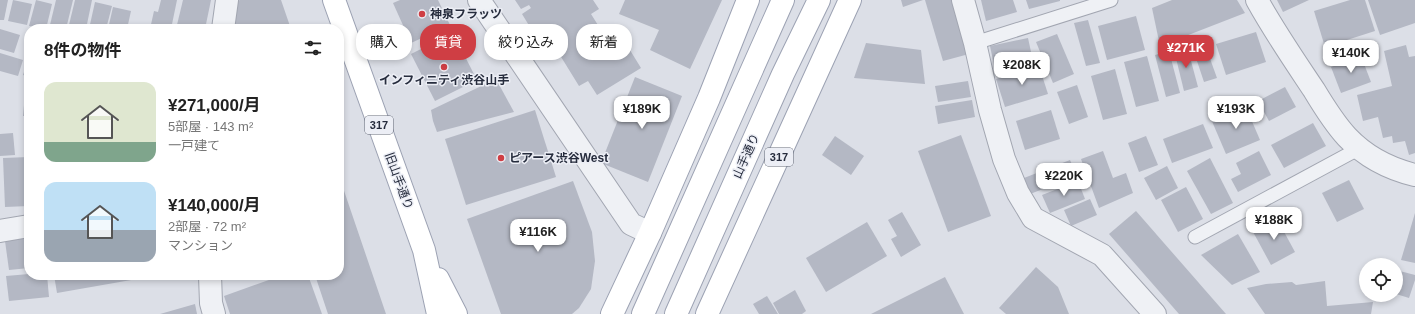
<!DOCTYPE html>
<html lang="ja">
<head>
<meta charset="utf-8">
<style>
  body { margin:0; font-family:Helvetica,"Noto Sans JP",sans-serif; background:#f6f6f6; color:#222; height:100vh; display:flex; flex-direction:column; font-size:15px; white-space:nowrap }
  * { box-sizing:border-box; margin:0 }
  p { font-size:13px; color:#767676 }
  .icon { flex:none; width:22px; height:22px; fill:none; stroke:currentColor; stroke-width:2; stroke-linecap:round; stroke-linejoin:round }
  .map { position:relative; flex:1; overflow:hidden }
  .panel { position:absolute; left:24px; top:24px; width:320px; height:256px; display:flex; flex-direction:column; background:#fff; border-radius:16px; box-shadow:0 2px 6px #0003 }
  .panel>* { flex:none }
  .hud { position:absolute; left:356px; top:24px; width:380px; height:36px; display:flex; gap:8px }
  .buttons { position:absolute; left:1359px; top:258px; display:grid; gap:8px }
  .buttons a { display:grid; place-items:center; width:44px; height:44px; border-radius:50%; background:#fff; box-shadow:0 2px 6px #0003; font-size:20px }
  .price { position:absolute; translate:-50% -34px; padding:0 9px; border-radius:8px; background:#fff; color:#222; font-size:13px; line-height:26px; filter:drop-shadow(0 1px 2px #0008) }
  .price::after { content:''; position:absolute; left:50%; top:24px; width:12px; height:9px; margin-left:-6px; background:inherit; clip-path:polygon(0 0,100% 0,50% 100%) }
  .price.selected { background:#cf3e44; color:#fff }
  ul { padding:0; list-style:none }
  li { display:flex; align-items:center; gap:12px; height:100px; padding:0 20px }
  li span { display:grid; place-items:center; flex:none; width:112px; height:80px; border-radius:12px; color:#555 }
  li>.icon { margin-inline-start:auto }
  span .icon { width:48px; height:48px; fill:#fffc; stroke-width:1 }
  li b { font-size:17px }
  h2 { display:flex; justify-content:space-between; align-items:center; height:48px; padding:0 20px; font-size:17px }
  .chip { padding:0 14px; border-radius:16px; background:#fff; box-shadow:0 2px 6px #0003; font-size:14px; line-height:36px }
  .chip.selected { background:#cf3e44; color:#fff }
  .map>svg:first-child { display:block }
</style>
</head>
<body>
<div class="map">
<svg width="1415" height="314" viewBox="0 0 1415 314">
  <rect width="100%" height="100%" fill="#dcdfe7"/>
  <g fill="#b4b8c4">
    <polygon points="0,0 8,0 4,20 0,20"/>
    <polygon points="13,0 32,4 27,25 8,21"/>
    <polygon points="36,0 52,4 46,29 29,26"/>
    <polygon points="56,0 73,0 66,29 49,29"/>
    <polygon points="75,0 92,0 86,29 68,29"/>
    <polygon points="161,0 177,0 171,29 150,29 154,11 158,12"/>
    <polygon points="183,0 211,0 205,29 176,29"/>
    <polygon points="240,0 281,0 291,29 230,29 237,1"/>
    <polygon points="400,0 438,0 450,25 411,43 393,3"/>
    <polygon points="515,0 593,0 599,9 591,14 613,49 625,42 641,68 597,95 588,81 579,86 550,39 541,45 522,14 531,8 529,5 521,9"/>
    <polygon points="625,0 722,0 690,69 650,50 659,30 619,14"/>
    <polygon points="901,0 923,0 903,7"/>
    <polygon points="925,0 953,0 969,54 943,61"/>
    <polygon points="981,0 1013,0 1017,12 986,21"/>
    <polygon points="1026,0 1060,0 1060,1 1029,9"/>
    <polygon points="1172,0 1237,0 1245,13 1160,46 1152,8"/>
    <polygon points="1277,0 1309,0 1283,12"/>
    <polygon points="1350,0 1365,0 1375,31 1325,47 1314,11"/>
    <polygon points="1368,0 1415,0 1415,23 1380,35"/>
    <polygon points="95,2 112,6 106,29 89,29"/>
    <polygon points="113,7 131,11 127,29 108,29"/>
    <polygon points="1136,16 1145,50 1107,60 1098,26"/>
    <polygon points="1088,20 1100,63 1086,66 1074,23"/>
    <polygon points="0,29 20,35 14,53 0,49"/>
    <polygon points="1256,32 1266,62 1226,75 1216,44"/>
    <polygon points="453,33 477,80 435,101 411,54"/>
    <polygon points="1057,34 1074,74 1053,83 1036,42"/>
    <polygon points="1028,38 1033,61 995,70 990,46"/>
    <polygon points="1204,42 1217,78 1204,82 1192,46"/>
    <polygon points="866,43 921,50 925,84 854,78"/>
    <polygon points="1406,45 1409,57 1415,56 1415,153 1409,155 1405,141 1393,143 1392,136 1383,138 1378,117 1363,121 1357,95 1392,86 1384,51"/>
    <polygon points="1187,46 1198,87 1184,91 1174,50"/>
    <polygon points="1169,51 1180,93 1166,97 1155,55"/>
    <polygon points="0,53 23,60 18,76 0,71"/>
    <polygon points="1147,56 1159,101 1136,107 1124,62"/>
    <polygon points="1361,56 1371,82 1341,93 1331,67"/>
    <polygon points="29,58 29,77 23,75"/>
    <polygon points="1039,66 1048,94 1005,107 996,79"/>
    <polygon points="1115,69 1127,114 1103,120 1091,76"/>
    <polygon points="635,77 682,96 648,182 601,163"/>
    <polygon points="496,79 514,112 437,132 433,121 431,110"/>
    <polygon points="968,81 971,97 938,102 935,86"/>
    <polygon points="26,83 29,83 29,116 23,116"/>
    <polygon points="1077,85 1088,117 1069,124 1057,92"/>
    <polygon points="1285,87 1296,107 1269,121 1258,101"/>
    <polygon points="972,100 975,117 938,124 935,106"/>
    <polygon points="1245,105 1260,140 1226,154 1211,119"/>
    <polygon points="535,110 556,177 466,205 445,139"/>
    <polygon points="1051,110 1060,139 1025,150 1016,121"/>
    <polygon points="1313,123 1326,146 1284,168 1271,145"/>
    <polygon points="1203,124 1213,148 1172,163 1163,139"/>
    <polygon points="26,125 29,126 29,147 25,147"/>
    <polygon points="13,133 15,155 0,156 0,134"/>
    <polygon points="961,135 991,216 948,232 918,151"/>
    <polygon points="835,136 864,156 851,175 822,155"/>
    <polygon points="1146,136 1158,165 1139,172 1128,143"/>
    <polygon points="1103,151 1113,178 1126,173 1133,193 1099,208 1081,159"/>
    <polygon points="1259,151 1271,175 1238,192 1231,179 1241,174 1236,163"/>
    <polygon points="29,157 29,206 5,207 3,158"/>
    <polygon points="1210,158 1233,203 1211,214 1187,171"/>
    <polygon points="1070,160 1077,176 1030,194 1024,178"/>
    <polygon points="1167,166 1178,188 1156,200 1144,178"/>
    <polygon points="339,176 386,314 328,314 315,275 339,275"/>
    <polygon points="1349,180 1364,209 1337,222 1322,193"/>
    <polygon points="573,181 592,232 595,261 591,289 579,308 572,314 501,314 467,219"/>
    <polygon points="1078,181 1085,199 1050,213 1042,195"/>
    <polygon points="1186,187 1203,219 1178,232 1161,200"/>
    <polygon points="1090,199 1097,215 1071,226 1064,210"/>
    <polygon points="1136,211 1226,314 1179,314 1109,234"/>
    <polygon points="902,212 921,245 901,257 891,239 897,236 888,220"/>
    <polygon points="1415,213 1415,263 1401,260"/>
    <polygon points="1276,217 1295,252 1271,265 1252,230"/>
    <polygon points="867,222 887,256 826,292 806,258"/>
    <polygon points="1238,234 1260,272 1232,285 1201,255"/>
    <polygon points="29,237 29,268 9,270 5,241"/>
    <polygon points="1036,267 1058,287 1069,314 1006,314 999,308"/>
    <polygon points="1396,270 1415,275 1415,280 1409,298 1396,294"/>
    <polygon points="29,274 47,275 49,297 9,301 6,276"/>
    <polygon points="54,275 154,275 154,276 57,293"/>
    <polygon points="283,275 308,275 322,314 230,314 224,296"/>
    <polygon points="945,277 964,314 871,314"/>
    <polygon points="1325,281 1327,306 1373,302 1371,314 1265,314 1247,288 1266,284 1292,282 1296,285"/>
    <polygon points="795,290 806,311 802,314 779,314 773,303"/>
    <polygon points="767,296 778,314 759,314 753,304"/>
    <polygon points="195,304 197,314 160,314"/>
  </g>
  <g fill="none" stroke-linecap="round" stroke-linejoin="round">
    <defs>
      <g id="service">
        <polyline points="975,43 1111,0"/>
        <polyline points="1195,237 1360,148"/>
      </g>
      <g id="minor">
        <polyline points="479,0 631,224 650,233"/>
        <polyline points="963,0 975,43 990,110 1004,159 1018,193 1033,218 1102,255 1155,314"/>
        <path d="M1257,0c17,31 37,60 57,90 9,15 21,34 33,47 18,19 43,32 68,38"/>
        <polyline points="223,29 227,0"/>
        <polyline points="0,231 29,226"/>
        <polyline points="210,275 211,303 214,314"/>
      </g>
      <g id="primary">
        <polyline points="334,0 424,250 438,314"/>
        <polyline points="438,279 456,314"/>
        <polyline points="612,314 650,233 709,98 748,0"/>
        <polyline points="643,314 783,0"/>
        <polyline points="676,314 783,74 819,0"/>
        <polyline points="707,314 850,0"/>
      </g>
    </defs>
    <use href="#service" stroke="#a2a6b1" stroke-width="15"/>
    <use href="#minor" stroke="#a2a6b1" stroke-width="24"/>
    <use href="#primary" stroke="#9ca2b3" stroke-width="24"/>
    <use href="#service" stroke="#eff1f5" stroke-width="13"/>
    <use href="#minor" stroke="#eff1f5" stroke-width="22"/>
    <use href="#primary" stroke="#fff" stroke-width="22"/>
  </g>
  <g fill="#cf3e44" stroke="#eceef5" stroke-width="1.5">
    <circle cx="422" cy="14" r="4"/>
    <circle cx="444" cy="67" r="4"/>
    <circle cx="501" cy="158" r="4"/>
  </g>
  <g text-anchor="middle" dominant-baseline="central" stroke-width="3" stroke-linejoin="round" paint-order="stroke">
    <g fill="#eceef5" stroke="#616674" stroke-width="1">
      <rect x="365" y="116" width="28" height="18" rx="3"/>
      <rect x="765" y="148" width="28" height="18" rx="3"/>
    </g>
    <g font-size="11" font-weight="bold" fill="#262c3d">
      <text x="379" y="125">317</text>
      <text x="779" y="157">317</text>
    </g>
    <g font-size="12" font-weight="bold" fill="#262c3d" stroke="#eceef5" text-anchor="start">
      <text x="430" y="14">神泉フラッツ</text>
      <text x="444" y="80" text-anchor="middle">インフィニティ渋谷山手</text>
      <text x="509" y="158">ピアース渋谷West</text>
    </g>
    <g font-size="12" fill="#262c3d" stroke="#eceef5">
      <text transform="translate(746 156) rotate(-66)">山手通り</text>
      <text transform="translate(399 181) rotate(70)">旧山手通り</text>
    </g>
  </g>
</svg>
<div class="buttons">
<a><svg class="icon" aria-label="locate" viewBox="0 0 24 24"><circle cx="12" cy="12" r="6"/><path d="M12 2v4M12 18v4M2 12h4M18 12h4"/></svg></a>
</div>
<b class="price selected" style="left:1186px;top:69px">¥271K</b>
<b class="price" style="left:1351px;top:74px">¥140K</b>
<b class="price" style="left:1022px;top:86px">¥208K</b>
<b class="price" style="left:642px;top:130px">¥189K</b>
<b class="price" style="left:1236px;top:130px">¥193K</b>
<b class="price" style="left:1064px;top:197px">¥220K</b>
<b class="price" style="left:1274px;top:241px">¥188K</b>
<b class="price" style="left:538px;top:253px">¥116K</b>
<div class="hud">
<a class="chip">購入</a>
<a class="chip selected">賃貸</a>
<a class="chip">絞り込み</a>
<a class="chip">新着</a>
</div>
<section class="panel">
<h2>8件の物件<svg class="icon" aria-label="filters" viewBox="0 0 24 24"><path d="M4 7h16M4 17h16"/><circle cx="9" cy="7" r="2"/><circle cx="15" cy="17" r="2"/></svg></h2>
<ul>
<li><span style="background:linear-gradient(#dfe7d0 75%,#7fa58c 0)"><svg class="icon" aria-label="home" viewBox="0 0 24 24"><path d="M3 11l9-7 9 7M6 9v11h12V9"/></svg></span><div><b>¥271,000/月</b><p>5部屋 · 143 m²</p><p>一戸建て</p></div></li>
<li><span style="background:linear-gradient(#bfe0f5 60%,#9aa5b1 0)"><svg class="icon" aria-label="home" viewBox="0 0 24 24"><path d="M3 11l9-7 9 7M6 9v11h12V9"/></svg></span><div><b>¥140,000/月</b><p>2部屋 · 72 m²</p><p>マンション</p></div></li>
</ul>
</section>
</div>
</body>
</html>
